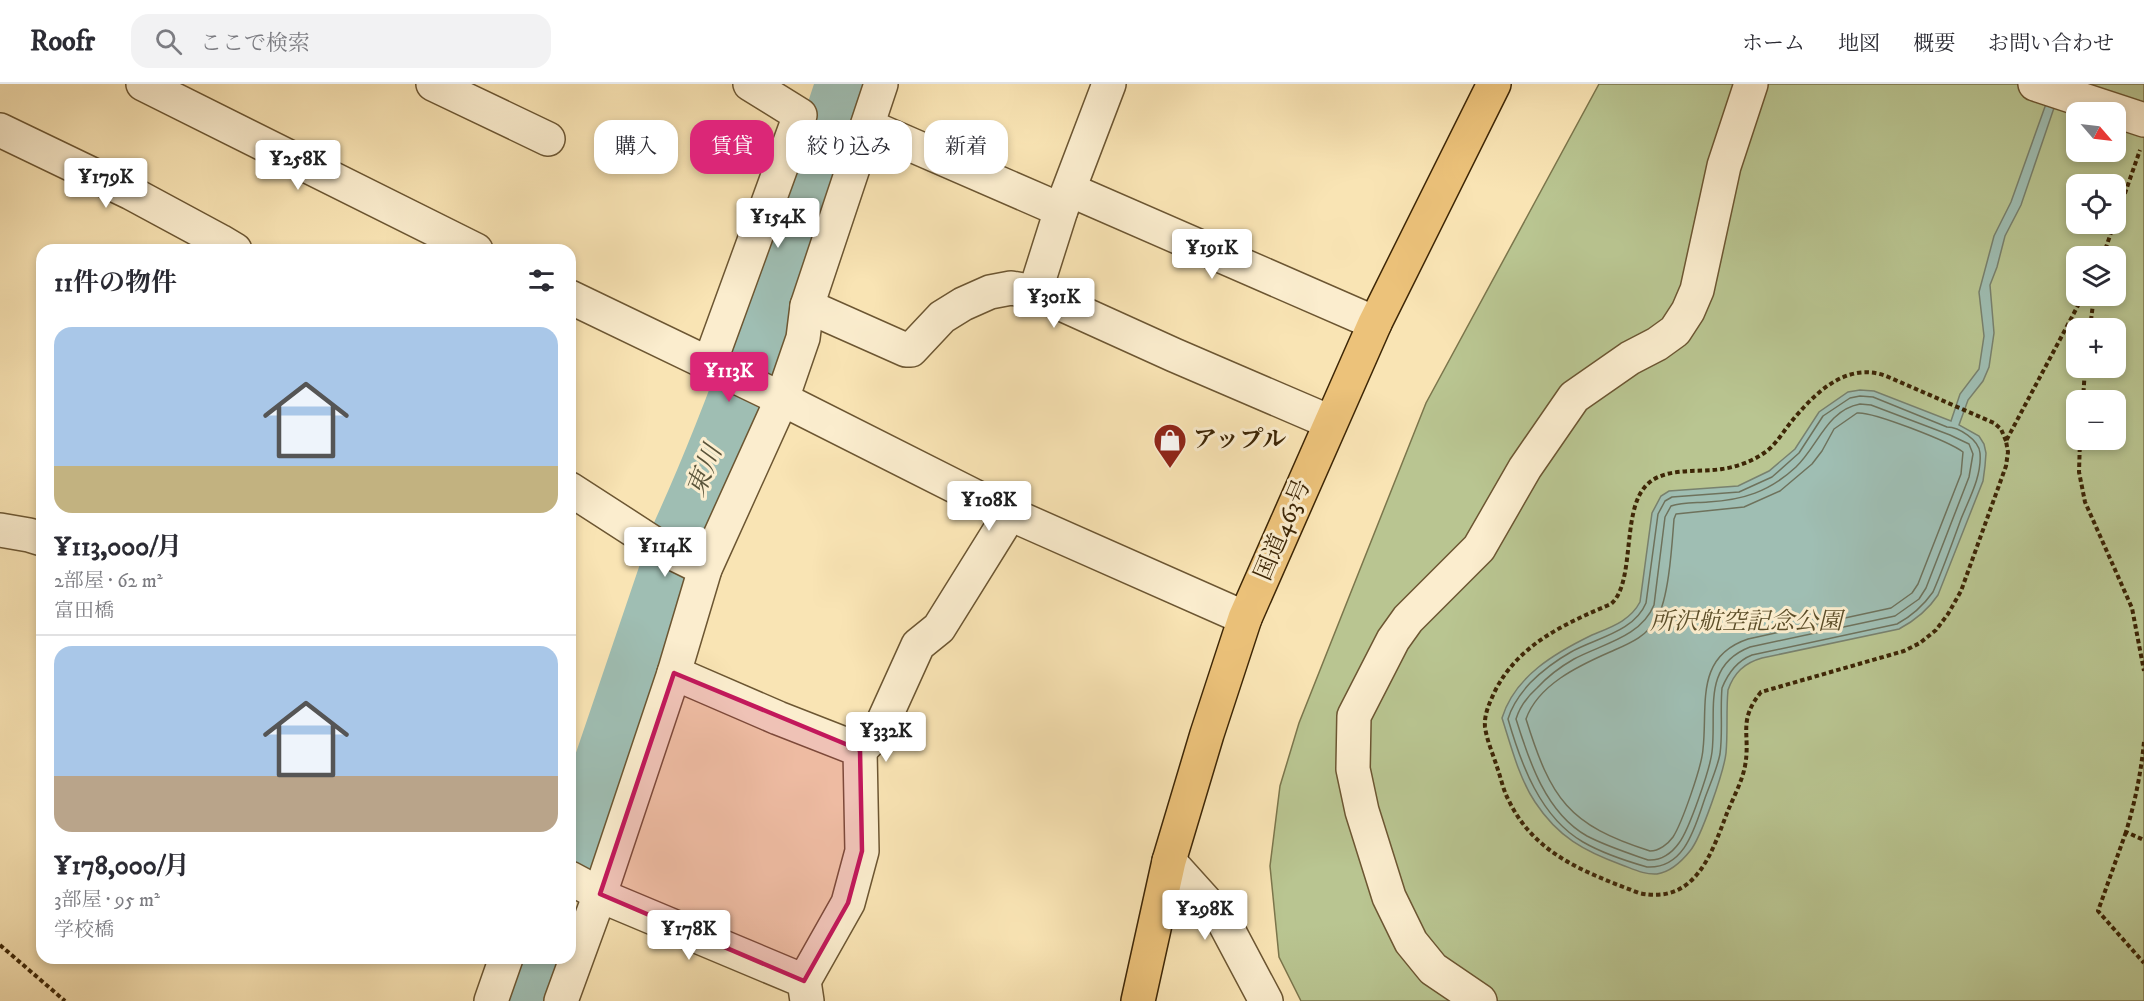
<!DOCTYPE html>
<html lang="ja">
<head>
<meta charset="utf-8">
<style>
  body { margin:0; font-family:"IM FELL DW Pica","Noto Serif JP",serif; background:#f2f2f3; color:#2b2b33; height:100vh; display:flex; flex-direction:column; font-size:22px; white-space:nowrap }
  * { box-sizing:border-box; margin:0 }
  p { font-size:20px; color:#7c7c81 }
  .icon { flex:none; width:33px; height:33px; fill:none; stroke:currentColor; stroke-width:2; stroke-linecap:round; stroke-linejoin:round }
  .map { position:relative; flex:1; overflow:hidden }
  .drawer { position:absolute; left:36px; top:160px; width:540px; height:720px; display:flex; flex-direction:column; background:#fff; border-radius:18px; box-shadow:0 3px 9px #0003 }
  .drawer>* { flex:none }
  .banner { position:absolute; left:594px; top:36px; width:570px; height:54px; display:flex; gap:12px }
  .needle { width:39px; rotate:118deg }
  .tools { position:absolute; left:2066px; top:18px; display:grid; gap:12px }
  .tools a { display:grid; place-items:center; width:60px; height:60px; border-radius:12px; background:#fff; box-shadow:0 3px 9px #0003; font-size:30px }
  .price { position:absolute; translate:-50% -51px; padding:0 14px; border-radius:6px; background:#fff; color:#222; font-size:20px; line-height:39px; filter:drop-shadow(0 2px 3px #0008) }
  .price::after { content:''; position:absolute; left:50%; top:36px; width:18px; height:14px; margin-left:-9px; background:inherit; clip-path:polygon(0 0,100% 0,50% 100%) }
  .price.on { background:#db2777; color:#fff }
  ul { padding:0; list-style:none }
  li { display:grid; align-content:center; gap:12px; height:318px; padding:0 18px }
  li+li { border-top:2px solid #e1e1e2 }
  li span { display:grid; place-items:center; height:186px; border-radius:18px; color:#555 }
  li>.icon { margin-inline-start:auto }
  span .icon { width:108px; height:108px; fill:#fffc; stroke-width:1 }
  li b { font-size:26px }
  h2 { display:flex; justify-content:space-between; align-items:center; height:72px; padding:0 18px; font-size:26px }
  .pill { padding:0 21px; border-radius:18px; background:#fff; box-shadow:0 3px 9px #0003; font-size:21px; line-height:54px }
  .pill.on { background:#db2777; color:#fff }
  header { display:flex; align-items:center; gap:36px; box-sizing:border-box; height:84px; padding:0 30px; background:#fff; border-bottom:2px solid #e1e1e2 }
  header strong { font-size:28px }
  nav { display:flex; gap:33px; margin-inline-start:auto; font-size:21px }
  .search { width:420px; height:54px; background:#f2f2f3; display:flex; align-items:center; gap:15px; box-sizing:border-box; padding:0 21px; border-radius:18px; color:#7c7c81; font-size:22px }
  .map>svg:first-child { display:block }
</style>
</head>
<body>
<header>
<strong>Roofr</strong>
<div class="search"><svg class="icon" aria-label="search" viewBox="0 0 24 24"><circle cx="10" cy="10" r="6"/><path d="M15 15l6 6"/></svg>ここで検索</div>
<nav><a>ホーム</a><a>地図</a><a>概要</a><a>お問い合わせ</a></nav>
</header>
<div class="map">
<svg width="2144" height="917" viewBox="0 0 2144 917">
  <rect width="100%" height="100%" fill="#f9e4b4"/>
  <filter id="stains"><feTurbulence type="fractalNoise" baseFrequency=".00333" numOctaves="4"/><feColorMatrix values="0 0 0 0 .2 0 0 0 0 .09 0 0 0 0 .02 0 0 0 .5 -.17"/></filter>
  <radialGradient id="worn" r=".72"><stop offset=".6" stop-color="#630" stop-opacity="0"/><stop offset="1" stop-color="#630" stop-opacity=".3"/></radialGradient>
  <path fill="#b9c591" stroke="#7b764c" stroke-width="1.5" fill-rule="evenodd" d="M1599,0h545v917h-843l-22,-44 -9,-91 10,-80 19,-63 127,-320zM2076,28h39v40h-39zM2076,100h39v40h-39zM2076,172h39v40h-39zM2076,244h39v40h-39zM2076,316h39v40h-39z"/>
  <path fill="#9fbeb3" stroke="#78816e" stroke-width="1.5" d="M2047,17l8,4 -34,100 -16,31 -8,31 -7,18 4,48 -5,34 -6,14 -15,19 -9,25 20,11 5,8 2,9 -1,13 -2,15 -45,114c-10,15 -22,25 -39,34l-137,29c-18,5 -28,15 -34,32 -2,21 0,42 -2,63 -2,18 -25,85 -36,98 -8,10 -20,21 -33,23 -12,1 -24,-5 -35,-9 -38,-14 -64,-28 -87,-63 -16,-24 -24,-56 -33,-84 13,-42 53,-65 90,-83 19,-8 38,-14 48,-33l12,-89 9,-17 8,-5 69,-5 31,-15 26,-22 24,-37 29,-20 12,-2 14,1 77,30 9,-27 19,-25 5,-33 -5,-44 15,-56 17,-34z"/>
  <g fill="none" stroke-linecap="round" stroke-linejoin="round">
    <g stroke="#6e725c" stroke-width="1.5">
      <path d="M1860,312l13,1 74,30c12,0 32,13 33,26 2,23 -11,46 -19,66 -9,25 -18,50 -28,73 -10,14 -21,24 -36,32l-145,31c-15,6 -24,18 -30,33 -2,22 1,44 -2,66 -3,15 -10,30 -15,44 -10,29 -20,71 -58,69 -21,-6 -45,-14 -64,-25 -43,-25 -62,-78 -75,-123 4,-14 13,-26 22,-36 12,-12 25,-22 41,-31 25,-14 63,-20 75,-49l12,-89 7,-13 7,-4 67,-5 33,-15 27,-24 24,-37 27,-18z"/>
      <path d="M1860,320l11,1 79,30 19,9 4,10 -4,23 -43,111 -7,11 -24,17 -145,31c-49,19 -33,65 -38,105 -2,17 -23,78 -33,91 -7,10 -18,18 -31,17 -20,-7 -42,-14 -61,-24 -41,-23 -58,-75 -71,-117 4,-13 12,-23 21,-31 11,-12 23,-21 37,-29 28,-15 67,-22 80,-54l11,-88 6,-11c11,-4 25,-3 37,-4 35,-2 61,-10 88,-35 22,-21 31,-57 64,-63z"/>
      <path d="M1857,329c15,-2 93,29 106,39l-2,22 -43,110 -6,9 -21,15 -143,31c-54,18 -40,67 -45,110 -1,17 -21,74 -30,88 -5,7 -14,14 -23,14 -82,-26 -99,-52 -124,-132 12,-34 52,-53 84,-67 18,-8 37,-15 47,-34 12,-20 15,-74 17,-99l2,-5 68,-7 36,-16 32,-27 10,-13 12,-22z"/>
    </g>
    <g stroke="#9fbeb3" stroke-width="57">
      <path d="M570,775l111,-327c66,-145 113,-297 163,-448"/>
      <polyline points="525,917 539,874"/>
    </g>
    <defs>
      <g id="minor">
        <polyline points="143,0 476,166"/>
        <polyline points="433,0 548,55"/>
        <polyline points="2035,0 2144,36"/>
        <polyline points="868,42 1061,126"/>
        <polyline points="0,46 131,109 220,157 235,166"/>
        <polyline points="1070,106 1375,239"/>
        <polyline points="1035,208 1061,126 1109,0"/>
        <polyline points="570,213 782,315 1010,430 1245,534"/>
        <polyline points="807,222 906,266 911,266 942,233 963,220 990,208 1011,204 1035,208 1174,271 1330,338"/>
        <polyline points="709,281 800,31 750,0"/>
        <polyline points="570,405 658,462 705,485"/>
        <polyline points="0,446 29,451 42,455"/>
        <polyline points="674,589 778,634 860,666 862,767 848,819 804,897"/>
        <polyline points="860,666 879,647 918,561 939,544 1010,430"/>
        <polyline points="1169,777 1224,838 1266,917"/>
        <polyline points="570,794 613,817 804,897 807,917"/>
        <polyline points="491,917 506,874"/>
        <polyline points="561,917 600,810 674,589 705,485 782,315 803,254 807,222 881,0"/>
        <polyline points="1480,917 1433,885 1411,858 1389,813 1362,727 1353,685 1354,632 1393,556 1408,535 1479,464 1525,384 1574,313 1630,274 1657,260 1675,247 1688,227 1697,206 1724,82 1751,0"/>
      </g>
      <polyline id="highway" points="1138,917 1169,777 1207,650 1245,534 1375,239 1494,0"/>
    </defs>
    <use href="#minor" stroke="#6c5632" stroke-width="36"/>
    <use href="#highway" stroke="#3d2606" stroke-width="36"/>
    <g stroke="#3d2606" stroke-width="4" stroke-dasharray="4.5 3" stroke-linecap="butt">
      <polyline points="2115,138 2140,66"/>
      <polyline points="2103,172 2114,140"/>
      <polyline points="2090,244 2094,212"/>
      <polyline points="2083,316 2085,284"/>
      <polyline points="2080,356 2079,388 2085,418 2132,524 2144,587"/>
      <path d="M2006,357l-5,-12 -7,-6 -108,-47c-40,-15 -72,18 -95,46 -8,10 -16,24 -27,31 -13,9 -28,14 -42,16 -25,4 -61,-3 -78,19 -22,27 -9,95 -33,116 -47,20 -94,41 -117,89 -5,11 -10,22 -9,34 2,14 8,27 12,40 4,11 6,23 12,34 26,54 78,72 130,92 56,12 72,-38 88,-80 6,-15 15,-31 18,-47 6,-32 -8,-44 16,-74l143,-41 16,-8 16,-13 12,-16 13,-23 45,-125 2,-14 -2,-11 77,-145"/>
      <path d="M2144,658c-3,31 -9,60 -18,90l18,8"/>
      <polyline points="2126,748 2098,827 2144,879"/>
      <polyline points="0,861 65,917"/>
    </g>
    <use href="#minor" stroke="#fbedce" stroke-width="33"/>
    <use href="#highway" stroke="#ecc27a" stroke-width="33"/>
  </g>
  <path fill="#c2185b" fill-opacity="0.2" stroke="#c2185b" stroke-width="4.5" stroke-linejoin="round" d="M674,589l186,77 2,101 -14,52 -44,78 -204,-87z"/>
  <defs>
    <symbol id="shop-pin" viewBox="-11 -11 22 30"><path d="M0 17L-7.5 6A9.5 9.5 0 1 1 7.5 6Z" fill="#8f2418" stroke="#fbedce"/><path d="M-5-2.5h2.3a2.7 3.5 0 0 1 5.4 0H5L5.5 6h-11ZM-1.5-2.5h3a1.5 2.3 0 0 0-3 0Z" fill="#fff"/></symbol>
  </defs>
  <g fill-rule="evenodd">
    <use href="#shop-pin" x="1151" y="337" width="38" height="52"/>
  </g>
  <g text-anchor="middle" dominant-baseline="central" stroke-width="6" stroke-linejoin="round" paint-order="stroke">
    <g font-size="24" font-weight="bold" fill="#3d2606" stroke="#fbedce" text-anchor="start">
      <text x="1193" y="356">アップル</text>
    </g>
    <g font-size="24" fill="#3d2606" stroke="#fbedce">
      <text transform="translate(1283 446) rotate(-67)">国道463号</text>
    </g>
    <g font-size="24" font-style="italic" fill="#5c4e29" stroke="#fbedce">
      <text x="1746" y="538">所沢航空記念公園</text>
    </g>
    <g font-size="26" font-style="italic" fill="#5a543a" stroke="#fbedce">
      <text transform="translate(705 387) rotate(-68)">東川</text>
    </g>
  </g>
  <rect width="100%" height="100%" filter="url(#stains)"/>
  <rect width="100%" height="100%" fill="url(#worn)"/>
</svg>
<div class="tools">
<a><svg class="needle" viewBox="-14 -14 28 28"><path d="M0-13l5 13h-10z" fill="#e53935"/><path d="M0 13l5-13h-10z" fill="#7c7c81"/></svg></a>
<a><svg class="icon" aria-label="locate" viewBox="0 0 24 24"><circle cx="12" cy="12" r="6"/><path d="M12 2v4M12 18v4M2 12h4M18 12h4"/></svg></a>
<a><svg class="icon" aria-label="layers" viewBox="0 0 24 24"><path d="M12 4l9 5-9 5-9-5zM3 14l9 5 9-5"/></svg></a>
<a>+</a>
<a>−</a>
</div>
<b class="price" style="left:298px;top:107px">¥258K</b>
<b class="price" style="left:106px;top:125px">¥179K</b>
<b class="price" style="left:778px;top:165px">¥154K</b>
<b class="price" style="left:1212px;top:196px">¥191K</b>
<b class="price" style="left:1054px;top:245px">¥301K</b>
<b class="price on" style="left:729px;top:319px">¥113K</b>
<b class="price" style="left:989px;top:448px">¥108K</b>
<b class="price" style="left:665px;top:494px">¥114K</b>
<b class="price" style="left:886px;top:679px">¥332K</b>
<b class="price" style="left:1205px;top:857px">¥298K</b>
<b class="price" style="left:689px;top:877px">¥178K</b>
<div class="banner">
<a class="pill">購入</a>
<a class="pill on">賃貸</a>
<a class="pill">絞り込み</a>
<a class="pill">新着</a>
</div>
<section class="drawer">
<h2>11件の物件<svg class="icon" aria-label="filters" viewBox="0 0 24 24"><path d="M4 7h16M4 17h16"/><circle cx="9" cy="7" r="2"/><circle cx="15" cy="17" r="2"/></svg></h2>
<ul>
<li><span style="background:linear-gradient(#a9c7e8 75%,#c2b280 0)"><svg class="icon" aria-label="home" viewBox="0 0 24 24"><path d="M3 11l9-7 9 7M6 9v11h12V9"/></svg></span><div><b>¥113,000/月</b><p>2部屋 · 62 m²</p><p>富田橋</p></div></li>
<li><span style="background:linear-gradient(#a9c7e8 70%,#b9a48a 0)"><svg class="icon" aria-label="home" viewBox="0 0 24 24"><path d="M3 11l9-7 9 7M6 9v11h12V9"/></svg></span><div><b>¥178,000/月</b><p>3部屋 · 95 m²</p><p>学校橋</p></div></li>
</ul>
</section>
</div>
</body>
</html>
